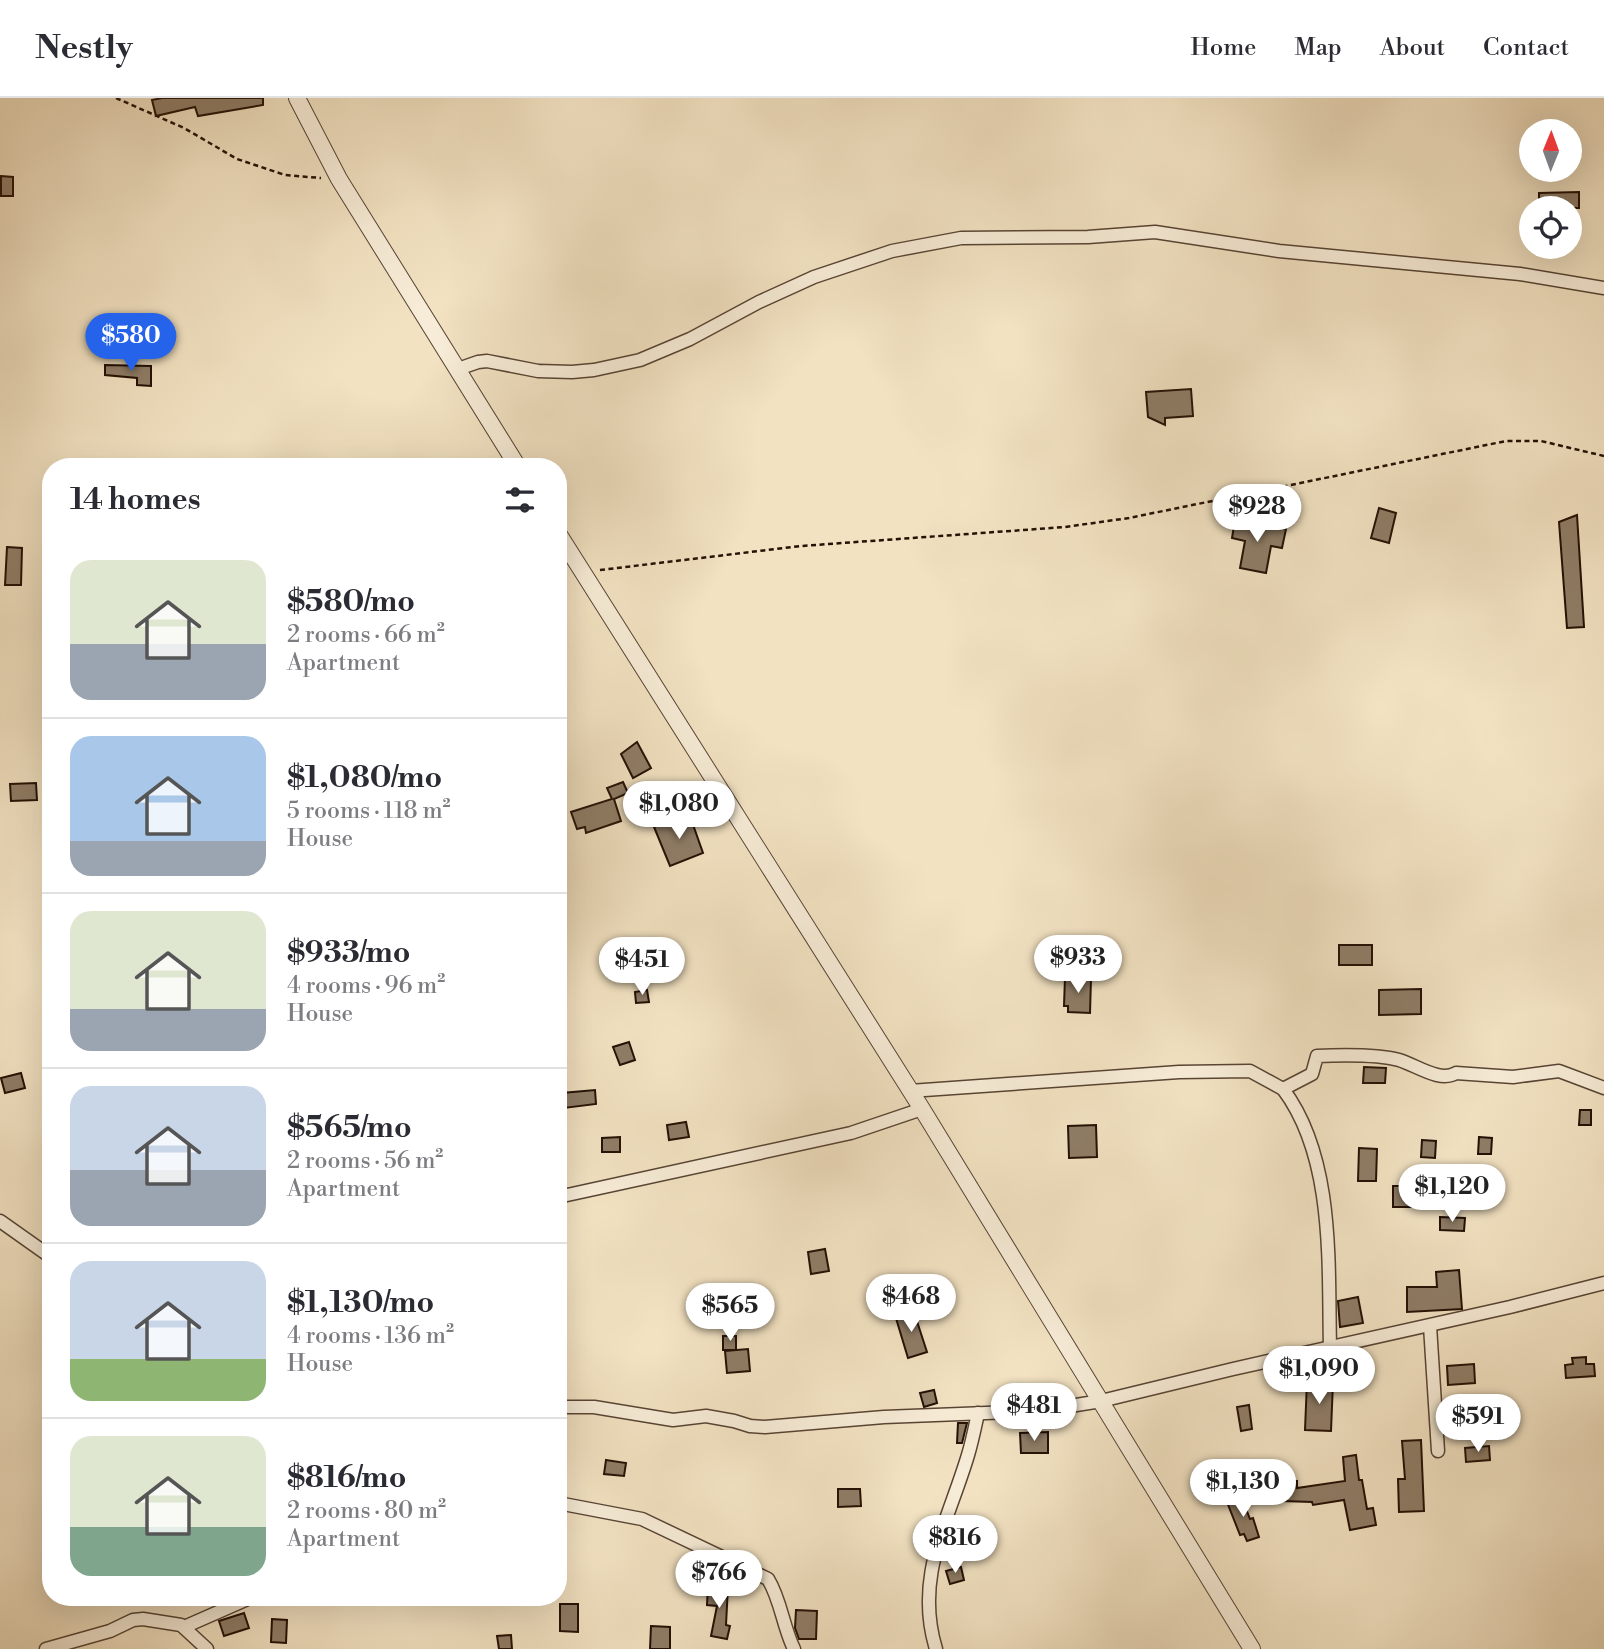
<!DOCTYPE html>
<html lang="en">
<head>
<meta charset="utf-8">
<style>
  body { margin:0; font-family:"Libre Bodoni",serif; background:#f7f7f7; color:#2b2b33; height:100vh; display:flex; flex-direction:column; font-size:26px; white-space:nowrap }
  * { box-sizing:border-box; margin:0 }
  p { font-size:23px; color:#7c7c81 }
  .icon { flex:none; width:38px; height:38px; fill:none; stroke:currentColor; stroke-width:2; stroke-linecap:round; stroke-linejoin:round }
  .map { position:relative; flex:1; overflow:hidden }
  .details { position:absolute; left:42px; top:360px; width:525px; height:1148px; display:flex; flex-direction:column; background:#fff; border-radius:28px; box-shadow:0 7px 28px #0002 }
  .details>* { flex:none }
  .needle { width:46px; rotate:1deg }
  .tools { position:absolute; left:1519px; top:21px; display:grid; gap:14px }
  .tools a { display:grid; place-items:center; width:63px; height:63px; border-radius:50%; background:#fff; box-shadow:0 7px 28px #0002; font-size:35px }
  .price { position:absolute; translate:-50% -60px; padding:0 16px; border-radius:24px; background:#fff; color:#222; font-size:23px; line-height:46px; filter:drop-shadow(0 2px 4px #0008) }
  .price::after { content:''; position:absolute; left:50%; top:42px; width:21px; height:16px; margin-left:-10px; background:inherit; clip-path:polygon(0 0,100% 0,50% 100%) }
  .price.on { background:#2563eb; color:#fff }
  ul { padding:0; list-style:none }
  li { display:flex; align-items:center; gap:21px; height:175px; padding:0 28px }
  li+li { border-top:2px solid #e1e1e2 }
  li span { display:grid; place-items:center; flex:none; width:196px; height:140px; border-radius:21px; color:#555 }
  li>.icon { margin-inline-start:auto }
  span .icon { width:84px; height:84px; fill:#fffc; stroke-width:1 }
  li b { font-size:30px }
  h2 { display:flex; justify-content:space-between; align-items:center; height:84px; padding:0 28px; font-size:30px }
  header { display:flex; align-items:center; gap:42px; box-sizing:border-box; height:98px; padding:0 35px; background:#fff; border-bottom:2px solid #e1e1e2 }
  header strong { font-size:33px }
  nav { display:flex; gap:38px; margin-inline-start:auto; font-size:24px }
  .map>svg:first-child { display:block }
</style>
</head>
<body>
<header>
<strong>Nestly</strong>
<nav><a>Home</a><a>Map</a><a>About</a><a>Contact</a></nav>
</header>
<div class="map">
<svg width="1604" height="1551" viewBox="0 0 1604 1551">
  <rect width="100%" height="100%" fill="#f2e2c2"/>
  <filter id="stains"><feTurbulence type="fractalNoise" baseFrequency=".00286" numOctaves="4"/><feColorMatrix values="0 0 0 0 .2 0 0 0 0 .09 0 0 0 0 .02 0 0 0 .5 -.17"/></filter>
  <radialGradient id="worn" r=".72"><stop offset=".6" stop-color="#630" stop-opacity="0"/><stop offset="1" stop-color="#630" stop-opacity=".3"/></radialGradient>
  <g fill="#8f7d67" stroke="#241005" stroke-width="2">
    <polygon points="162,0 263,0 263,7 198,18 195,9 156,18 152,2"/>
    <polygon points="1,78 13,79 13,98 1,98"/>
    <polygon points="1579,94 1579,110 1539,110 1539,95"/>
    <polygon points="105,267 151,268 151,288 137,287 137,280 105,277"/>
    <polygon points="1191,291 1193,318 1165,320 1165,327 1148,319 1146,294"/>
    <polygon points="1379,410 1396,415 1389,445 1371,440"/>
    <polygon points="1577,417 1584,529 1567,530 1559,424"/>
    <polygon points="1235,422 1286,431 1282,450 1271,448 1266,475 1240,470 1245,443 1232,440"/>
    <polygon points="7,449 22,450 21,487 5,487"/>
    <polygon points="637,644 651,670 633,680 621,656"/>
    <polygon points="623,684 628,695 614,701 621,723 586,735 585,729 577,731 571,714 612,701 607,690"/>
    <polygon points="36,685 37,702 11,703 10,686"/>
    <polygon points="673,721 675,726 691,721 703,755 670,768 654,729"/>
    <rect x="1339" y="847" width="33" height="20"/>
    <polygon points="624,849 630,868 613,874 606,855"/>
    <polygon points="1065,879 1091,880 1090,915 1068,914 1068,908 1064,908"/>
    <polygon points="1421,891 1421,916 1379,917 1379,892"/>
    <polygon points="647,892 649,904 636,905 635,894"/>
    <polygon points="629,944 635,962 620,967 613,949"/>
    <polygon points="1364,969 1386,970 1385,985 1363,985"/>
    <polygon points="21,975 25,990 5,995 1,980"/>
    <polygon points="595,992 596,1006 564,1010 562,995"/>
    <polygon points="1580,1012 1591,1012 1591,1027 1579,1027"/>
    <polygon points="686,1024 689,1039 669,1042 667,1027"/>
    <polygon points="1096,1027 1097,1059 1069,1060 1068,1028"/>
    <polygon points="620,1039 620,1054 602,1054 602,1040"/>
    <polygon points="1479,1039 1492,1040 1491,1056 1478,1056"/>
    <polygon points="1422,1042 1436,1043 1435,1060 1421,1059"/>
    <polygon points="1359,1050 1377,1051 1376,1083 1358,1083"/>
    <rect x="1393" y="1088" width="21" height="21"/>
    <polygon points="1440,1119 1465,1120 1464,1133 1440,1132"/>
    <polygon points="825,1151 829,1173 811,1176 808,1154"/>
    <polygon points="1459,1172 1462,1211 1407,1214 1407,1189 1437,1189 1436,1174"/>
    <polygon points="1358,1199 1363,1225 1340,1229 1338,1203"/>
    <polygon points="913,1211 927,1254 908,1260 895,1217"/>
    <rect x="723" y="1238" width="13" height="14"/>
    <polygon points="748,1251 750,1273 727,1275 725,1253"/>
    <polygon points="1586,1259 1586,1266 1594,1266 1595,1278 1566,1280 1565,1267 1573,1266 1572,1260"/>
    <polygon points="1474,1266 1475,1285 1448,1287 1447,1268"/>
    <polygon points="1307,1283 1333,1284 1331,1333 1305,1332"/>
    <polygon points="934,1292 937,1305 924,1309 920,1295"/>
    <polygon points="1249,1307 1252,1331 1241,1333 1237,1309"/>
    <polygon points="958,1325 967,1325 962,1345 957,1345"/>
    <polygon points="1048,1334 1048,1355 1021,1355 1020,1335"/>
    <polygon points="1421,1342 1424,1413 1399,1414 1398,1381 1405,1381 1402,1343"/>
    <polygon points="1489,1348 1490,1362 1466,1364 1465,1350"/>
    <polygon points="1356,1357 1359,1382 1362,1382 1367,1411 1373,1410 1376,1427 1350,1432 1344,1402 1313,1407 1312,1404 1282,1403 1282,1383 1297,1383 1297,1390 1345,1383 1343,1359"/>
    <polygon points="606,1362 626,1365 624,1378 604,1376"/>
    <polygon points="838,1391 860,1391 861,1408 838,1409"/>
    <polygon points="1241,1398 1250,1421 1253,1420 1259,1439 1247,1443 1244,1436 1240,1437 1227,1404"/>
    <polygon points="958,1431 977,1431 977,1451 958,1450"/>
    <polygon points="961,1469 964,1482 950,1486 946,1473"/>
    <polygon points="708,1487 728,1488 726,1527 730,1528 727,1541 711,1538 717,1508 707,1507"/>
    <polygon points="560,1506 578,1506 578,1534 560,1533"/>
    <polygon points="796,1512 817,1513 816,1541 799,1541 795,1530"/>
    <polygon points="244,1515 249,1530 224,1538 219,1523"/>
    <polygon points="272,1521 287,1522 286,1545 271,1544"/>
    <polygon points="651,1528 670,1529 670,1551 650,1551"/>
    <polygon points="511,1537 512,1551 499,1551 497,1538"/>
  </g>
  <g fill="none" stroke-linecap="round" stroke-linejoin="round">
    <defs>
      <g id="minor">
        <polyline points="458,271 478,264 487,263 538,273 572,274 594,272 640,262 690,241 759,204 814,179 892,153 961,140 1088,139 1155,134 1279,153 1520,176 1604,190"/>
        <path d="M1283,991c52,69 45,176 47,259"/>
        <path d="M910,993l269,-19 71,-1 33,18 29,-15 5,-18c24,-1 59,-2 82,4 17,5 41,23 57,13l57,4 46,-6 45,17"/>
        <polyline points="558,1099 851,1035 922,1011"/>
        <polyline points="0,1123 51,1159"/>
        <polyline points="1430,1228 1438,1353"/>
        <polyline points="558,1309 594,1309 673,1322 706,1318 734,1323 750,1328 765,1329 884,1319 1039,1313 1101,1303 1233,1271 1510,1209 1604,1185"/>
        <path d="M558,1405l84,16 126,60c13,21 15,48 26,70"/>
        <polyline points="184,1529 250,1500"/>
        <polyline points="46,1551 110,1533 133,1522 143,1521 181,1527 207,1551"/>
        <path d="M936,1551c-22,-72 12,-127 32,-194 4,-13 7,-28 10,-42"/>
      </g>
      <g id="tertiary">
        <polyline points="297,0 339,81 518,369"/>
        <polyline points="558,435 922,1011 1252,1551"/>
      </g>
    </defs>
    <use href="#minor" stroke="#584434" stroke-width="15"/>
    <use href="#tertiary" stroke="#584434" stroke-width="18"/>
    <g stroke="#241005" stroke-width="2.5" stroke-dasharray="5 3.5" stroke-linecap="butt">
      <polyline points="116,0 184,30 237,61 285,77 321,80"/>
      <polyline points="600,472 801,448 1065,429 1129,420 1506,343 1541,343 1604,358"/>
    </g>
    <use href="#minor" stroke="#f7ecd7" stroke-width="12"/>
    <use href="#tertiary" stroke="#f7ecd7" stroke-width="16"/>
  </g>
  <rect width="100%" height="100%" filter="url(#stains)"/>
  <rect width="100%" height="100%" fill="url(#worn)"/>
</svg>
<div class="tools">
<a><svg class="needle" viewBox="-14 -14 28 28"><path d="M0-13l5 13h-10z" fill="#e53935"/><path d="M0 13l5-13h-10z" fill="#7c7c81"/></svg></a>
<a><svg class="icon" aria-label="locate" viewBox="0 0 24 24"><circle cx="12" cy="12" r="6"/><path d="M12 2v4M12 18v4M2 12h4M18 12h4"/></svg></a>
</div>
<b class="price on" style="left:131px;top:275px">$580</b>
<b class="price" style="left:1257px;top:446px">$928</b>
<b class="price" style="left:679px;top:743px">$1,080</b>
<b class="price" style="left:1078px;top:897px">$933</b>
<b class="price" style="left:642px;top:899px">$451</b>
<b class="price" style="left:1452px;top:1126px">$1,120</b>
<b class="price" style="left:911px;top:1236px">$468</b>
<b class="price" style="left:730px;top:1245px">$565</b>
<b class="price" style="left:1319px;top:1308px">$1,090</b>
<b class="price" style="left:1034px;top:1345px">$481</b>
<b class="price" style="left:1478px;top:1356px">$591</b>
<b class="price" style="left:1243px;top:1421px">$1,130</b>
<b class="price" style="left:955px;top:1477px">$816</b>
<b class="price" style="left:719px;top:1512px">$766</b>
<section class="details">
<h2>14 homes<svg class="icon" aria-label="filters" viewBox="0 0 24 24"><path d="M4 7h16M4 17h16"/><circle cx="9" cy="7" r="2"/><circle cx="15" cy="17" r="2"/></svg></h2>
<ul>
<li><span style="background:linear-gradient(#dfe7d0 60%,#9aa5b1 0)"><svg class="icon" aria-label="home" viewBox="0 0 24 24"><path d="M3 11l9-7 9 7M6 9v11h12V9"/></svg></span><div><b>$580/mo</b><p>2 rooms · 66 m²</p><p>Apartment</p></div></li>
<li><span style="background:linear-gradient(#a9c7e8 75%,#9aa5b1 0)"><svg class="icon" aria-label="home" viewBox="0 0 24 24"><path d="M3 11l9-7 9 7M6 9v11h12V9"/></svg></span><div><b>$1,080/mo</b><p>5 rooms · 118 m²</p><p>House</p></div></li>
<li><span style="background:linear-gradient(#dfe7d0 70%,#9aa5b1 0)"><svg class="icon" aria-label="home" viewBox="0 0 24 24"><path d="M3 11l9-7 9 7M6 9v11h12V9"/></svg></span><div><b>$933/mo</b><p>4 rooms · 96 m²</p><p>House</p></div></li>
<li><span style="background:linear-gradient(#c9d6e8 60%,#9aa5b1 0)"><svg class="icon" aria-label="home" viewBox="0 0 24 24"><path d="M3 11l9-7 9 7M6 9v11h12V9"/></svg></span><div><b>$565/mo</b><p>2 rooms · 56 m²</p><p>Apartment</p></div></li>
<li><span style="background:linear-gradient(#c9d6e8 70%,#8fb573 0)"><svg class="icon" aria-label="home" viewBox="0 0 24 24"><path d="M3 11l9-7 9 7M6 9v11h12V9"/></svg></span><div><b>$1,130/mo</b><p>4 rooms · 136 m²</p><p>House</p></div></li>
<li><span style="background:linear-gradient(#dfe7d0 65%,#7fa58c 0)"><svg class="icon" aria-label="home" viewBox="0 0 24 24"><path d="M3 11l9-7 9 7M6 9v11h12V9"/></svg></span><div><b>$816/mo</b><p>2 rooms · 80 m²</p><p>Apartment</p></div></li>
</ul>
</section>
</div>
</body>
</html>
